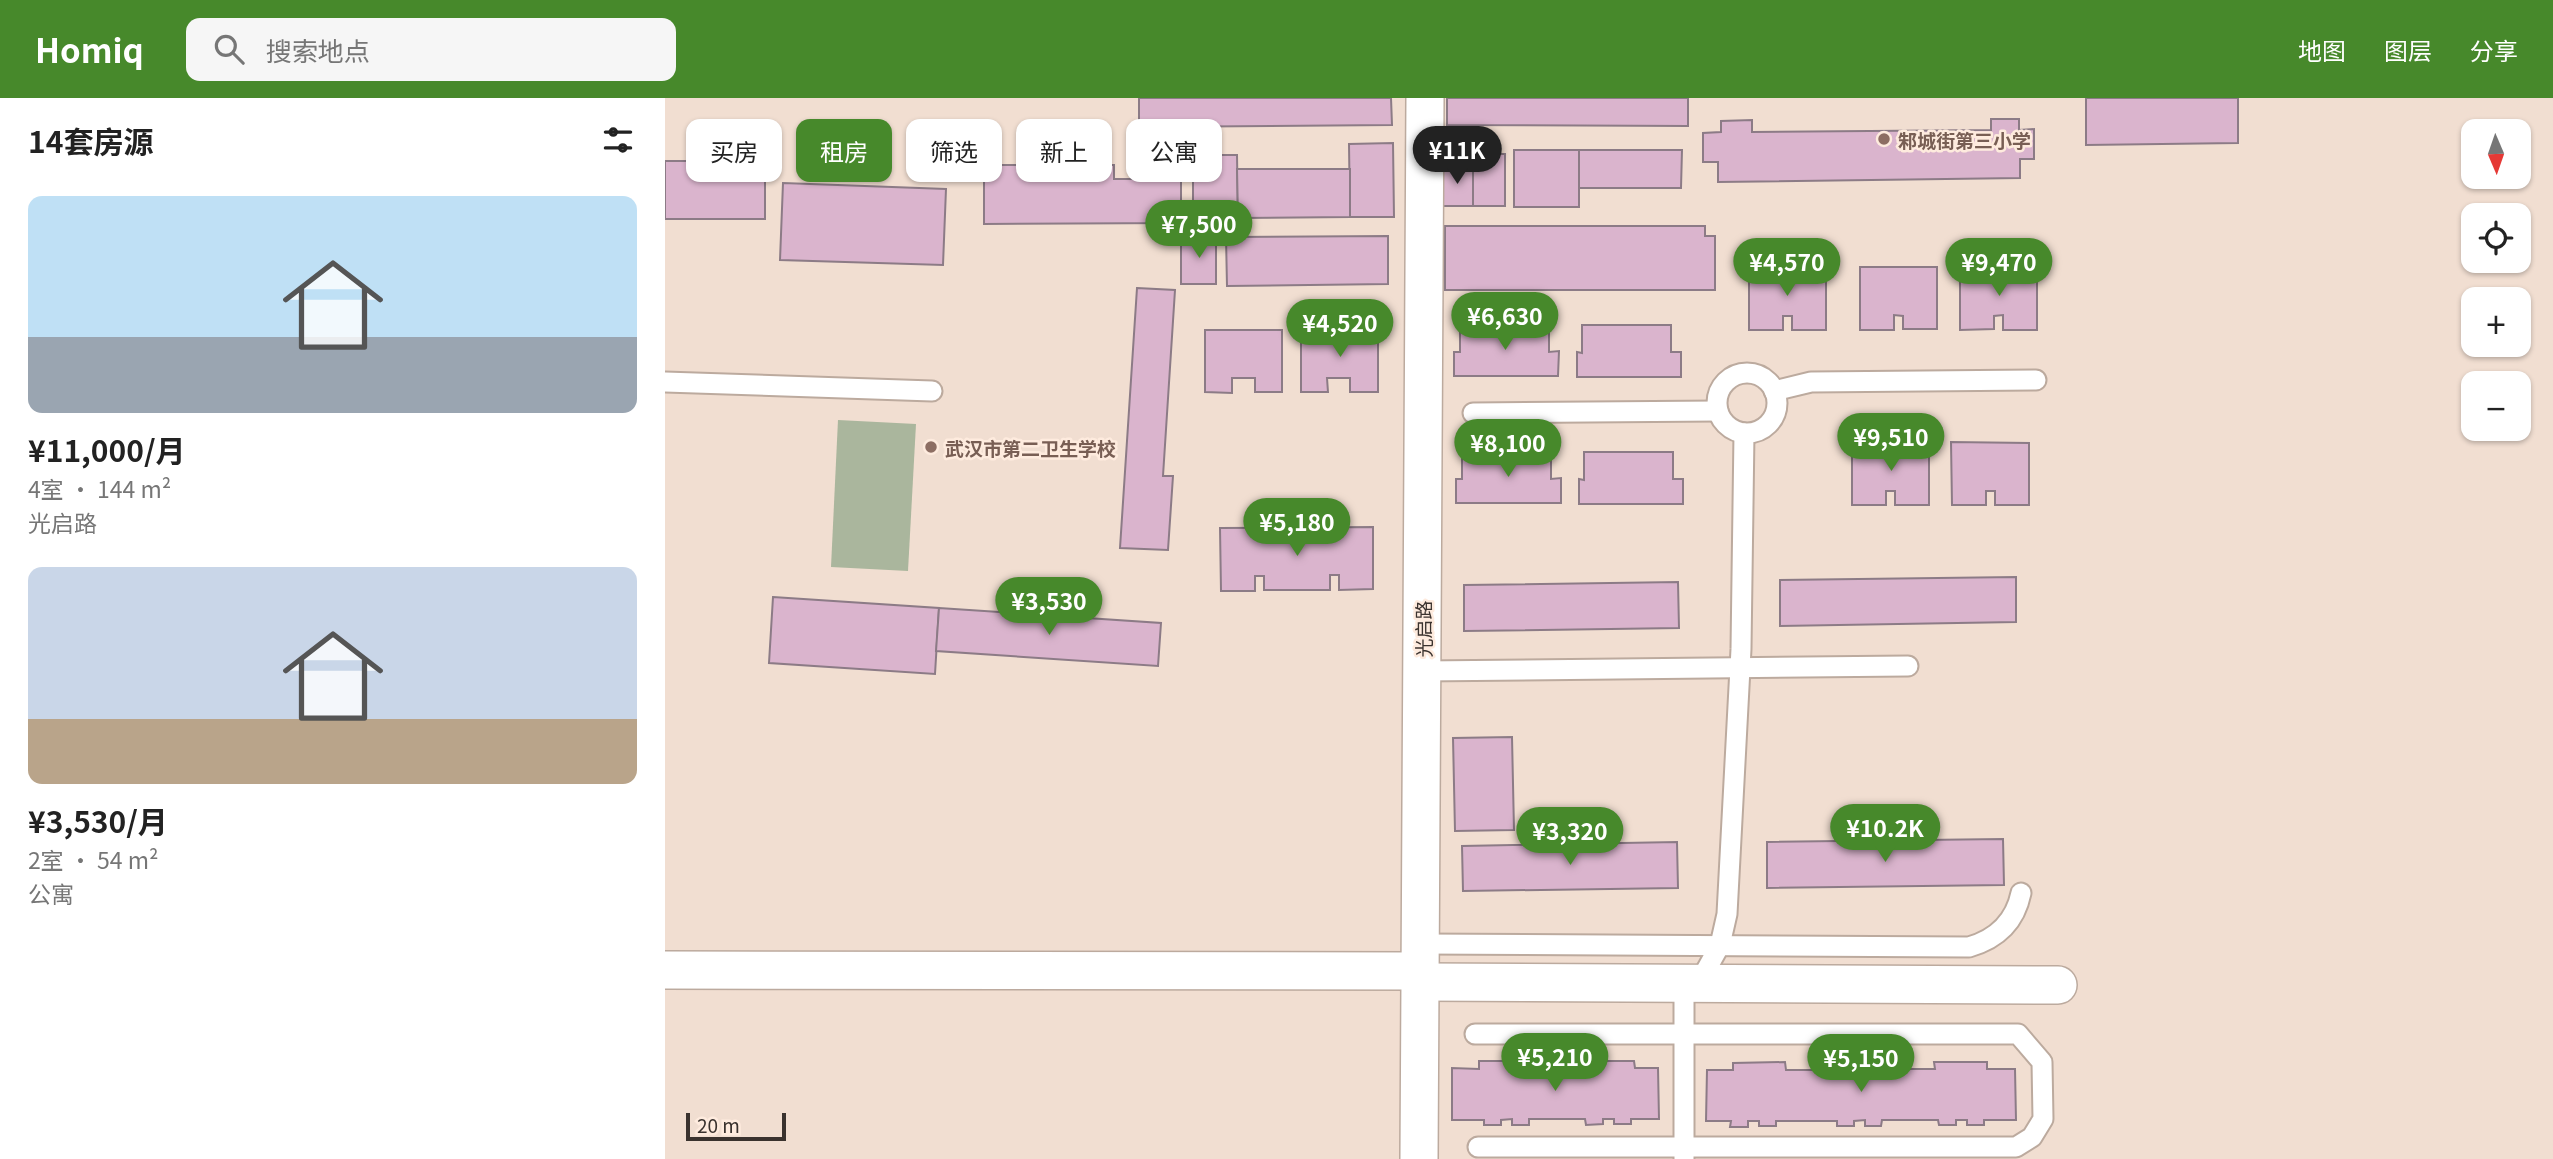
<!DOCTYPE html>
<html lang="zh">
<head>
<meta charset="utf-8">
<style>
  body { margin:0; font-family:Georgia,"Noto Sans SC",serif; background:#f6f6f6; color:#222; height:100vh; display:flex; flex-direction:column; font-size:26px; white-space:nowrap }
  * { box-sizing:border-box; margin:0 }
  p { font-size:23px; color:#767676 }
  .icon { flex:none; width:38px; height:38px; fill:none; stroke:currentColor; stroke-width:2; stroke-linecap:round; stroke-linejoin:round }
  .map { position:relative; flex:1; overflow:hidden }
  .details { display:flex; flex-direction:column; background:#fff; width:665px }
  .details>* { flex:none }
  .hud { position:absolute; left:21px; top:21px; width:665px; height:63px; display:flex; gap:14px }
  .needle { width:46px; rotate:178deg }
  .fabs { position:absolute; left:1796px; top:21px; display:grid; gap:14px }
  .fabs a { display:grid; place-items:center; width:70px; height:70px; border-radius:14px; background:#fff; box-shadow:0 2px 5px #0004; font-size:35px }
  .scale { position:absolute; left:21px; bottom:18px; width:100px; box-sizing:border-box; padding-left:7px; border:4px solid #3a322e; border-top:0; font-size:19px; line-height:24px; white-space:nowrap; color:#3a322e; -webkit-text-stroke:5px #feebde; paint-order:stroke }
  .price { position:absolute; translate:-50% -60px; padding:0 16px; border-radius:24px; background:#47892b; color:#fff; font-size:23px; line-height:46px; filter:drop-shadow(0 2px 4px #0008) }
  .price::after { content:''; position:absolute; left:50%; top:42px; width:21px; height:16px; margin-left:-10px; background:inherit; clip-path:polygon(0 0,100% 0,50% 100%) }
  .price.active { background:#222; color:#fff }
  ul { padding:0; list-style:none }
  li { display:grid; align-content:center; gap:14px; height:371px; padding:0 28px }
  li span { display:grid; place-items:center; height:217px; border-radius:14px; color:#555 }
  li>.icon { margin-inline-start:auto }
  span .icon { width:126px; height:126px; fill:#fffc; stroke-width:1 }
  li b { font-size:30px }
  h2 { display:flex; justify-content:space-between; align-items:center; height:84px; padding:0 28px; font-size:30px }
  .chip { padding:0 24px; border-radius:14px; background:#fff; box-shadow:0 2px 5px #0004; font-size:24px; line-height:63px }
  .chip.active { background:#47892b; color:#fff }
  header { display:flex; align-items:center; gap:42px; box-sizing:border-box; height:98px; padding:0 35px; background:#47892b; color:#fff }
  header strong { font-size:33px }
  nav { display:flex; gap:38px; margin-inline-start:auto; font-size:24px }
  .search { width:490px; height:63px; background:#f6f6f6; display:flex; align-items:center; gap:18px; box-sizing:border-box; padding:0 24px; border-radius:14px; color:#767676; font-size:26px }
  main { display:flex; flex:1; min-height:0 }
  .map>svg:first-child { display:block }
</style>
</head>
<body>
<header>
<strong>Homiq</strong>
<div class="search"><svg class="icon" aria-label="search" viewBox="0 0 24 24"><circle cx="10" cy="10" r="6"/><path d="M15 15l6 6"/></svg>搜索地点</div>
<nav><a>地图</a><a>图层</a><a>分享</a></nav>
</header>
<main>
<section class="details">
<h2>14套房源<svg class="icon" aria-label="filters" viewBox="0 0 24 24"><path d="M4 7h16M4 17h16"/><circle cx="9" cy="7" r="2"/><circle cx="15" cy="17" r="2"/></svg></h2>
<ul>
<li><span style="background:linear-gradient(#bfe0f5 65%,#9aa5b1 0)"><svg class="icon" aria-label="home" viewBox="0 0 24 24"><path d="M3 11l9-7 9 7M6 9v11h12V9"/></svg></span><div><b>¥11,000/月</b><p>4室 · 144 m²</p><p>光启路</p></div></li>
<li><span style="background:linear-gradient(#c9d6e8 70%,#b9a48a 0)"><svg class="icon" aria-label="home" viewBox="0 0 24 24"><path d="M3 11l9-7 9 7M6 9v11h12V9"/></svg></span><div><b>¥3,530/月</b><p>2室 · 54 m²</p><p>公寓</p></div></li>
</ul>
</section>
<div class="map">
<svg width="1888" height="1061" viewBox="0 0 1888 1061">
  <rect width="100%" height="100%" fill="#f1ded1"/>
  <polygon fill="#aab69d" points="173,322 251,326 243,473 166,469"/>
  <g fill="#dab4cd" stroke="#8c7b86" stroke-width="2">
    <polygon points="474,0 726,0 727,27 474,29"/>
    <polygon points="782,0 1023,0 1023,28 782,27"/>
    <polygon points="1421,0 1573,0 1573,45 1421,47"/>
    <polygon points="1326,21 1354,21 1354,32 1369,31 1369,61 1355,61 1355,80 1053,84 1053,64 1038,64 1038,35 1056,34 1056,23 1087,22 1087,34 1326,32"/>
    <polygon points="728,45 729,119 685,119 684,46"/>
    <rect x="849" y="52" width="65" height="57"/>
    <polygon points="914,52 1017,52 1016,90 914,90"/>
    <rect x="808" y="56" width="32" height="52"/>
    <polygon points="528,57 572,57 573,120 528,121"/>
    <rect x="0" y="63" width="100" height="58"/>
    <polygon points="319,67 355,67 355,77 388,77 388,67 449,67 449,81 483,81 483,67 516,67 516,125 319,126"/>
    <polygon points="776,68 808,69 808,108 776,108"/>
    <polygon points="572,71 685,71 685,119 573,120"/>
    <polygon points="118,85 281,91 278,167 115,162"/>
    <polygon points="780,128 1040,128 1040,138 1050,138 1050,192 780,192"/>
    <polygon points="723,138 723,186 562,188 561,139"/>
    <rect x="516" y="139" width="35" height="47"/>
    <polygon points="1195,169 1272,169 1272,231 1238,231 1238,218 1229,217 1229,232 1195,232"/>
    <polygon points="1295,169 1372,169 1372,232 1338,232 1338,217 1329,218 1329,231 1295,232"/>
    <polygon points="1084,170 1161,170 1161,232 1127,232 1127,218 1118,218 1118,232 1084,232"/>
    <polygon points="472,190 510,192 498,378 508,378 503,452 455,450"/>
    <polygon points="795,227 884,227 884,254 894,253 893,278 789,278 789,254 795,254"/>
    <polygon points="917,227 1006,227 1006,254 1016,254 1016,279 912,279 912,254 917,255"/>
    <polygon points="540,232 617,232 617,294 590,294 590,280 567,280 567,295 540,294"/>
    <polygon points="636,232 713,232 713,294 685,294 685,280 662,280 663,294 636,294"/>
    <polygon points="1264,344 1264,407 1230,407 1230,393 1221,393 1221,407 1187,407 1187,345"/>
    <polygon points="1286,344 1364,345 1364,407 1330,407 1330,393 1321,393 1321,407 1287,407"/>
    <polygon points="797,354 886,354 886,381 896,380 896,405 791,405 791,381 797,381"/>
    <polygon points="919,354 1008,354 1008,381 1018,381 1018,406 914,406 914,381 919,382"/>
    <polygon points="708,429 708,491 674,492 674,477 665,477 665,492 599,492 599,478 590,478 590,493 556,493 555,430"/>
    <polygon points="1351,479 1351,524 1115,528 1115,482"/>
    <polygon points="1013,484 1014,530 799,533 799,487"/>
    <polygon points="108,499 274,510 270,576 104,565"/>
    <polygon points="274,510 496,525 493,568 271,553"/>
    <polygon points="847,639 849,732 790,733 788,640"/>
    <polygon points="1338,741 1339,787 1102,790 1102,744"/>
    <polygon points="1012,744 1013,790 798,793 797,748"/>
    <polygon points="814,963 867,963 867,970 917,970 916,963 969,963 970,970 993,970 994,1021 966,1021 966,1026 949,1026 949,1021 938,1021 938,1026 921,1027 920,1021 864,1021 864,1027 847,1027 847,1021 836,1022 836,1027 819,1027 819,1022 787,1022 787,970 814,971"/>
    <polygon points="1120,964 1121,972 1167,972 1167,964 1220,964 1220,971 1270,971 1269,964 1322,964 1322,971 1350,971 1351,1022 1319,1022 1319,1027 1302,1027 1302,1022 1291,1022 1291,1027 1274,1027 1273,1022 1217,1022 1216,1028 1200,1028 1200,1022 1189,1023 1189,1028 1172,1028 1172,1023 1111,1023 1111,1028 1094,1028 1094,1023 1083,1023 1083,1029 1065,1029 1066,1023 1041,1023 1042,972 1068,972 1068,965"/>
  </g>
  <g fill="none" stroke-linecap="round" stroke-linejoin="round">
    <defs>
      <g id="lane">
        <circle cx="1082" cy="305" r="30"/>
        <polyline points="0,284 267,293"/>
        <polyline points="1109,293 1146,284 1371,282"/>
        <polyline points="808,315 1053,313"/>
        <polyline points="757,573 1243,568"/>
        <path d="M756,846l548,3c28,-8 46,-25 52,-54"/>
        <polyline points="1034,885 1055,847 1062,816 1076,551 1079,335"/>
        <polyline points="810,936 1353,936 1377,964 1378,1021 1367,1039 1351,1049 813,1049"/>
        <polyline points="1019,1060 1019,885"/>
      </g>
      <g id="street">
        <polyline points="0,872 755,873"/>
        <polyline points="756,884 1393,887"/>
        <polyline points="754,1061 760,0"/>
      </g>
    </defs>
    <use href="#lane" stroke="#bcaa9e" stroke-width="23"/>
    <use href="#street" stroke="#bcaa9e" stroke-width="40"/>
    <use href="#lane" stroke="#fff" stroke-width="19"/>
    <use href="#street" stroke="#fff" stroke-width="37"/>
  </g>
  <g fill="#8d6e63" stroke="#feebde" stroke-width="2.5">
    <circle cx="1219" cy="41" r="7"/>
    <circle cx="266" cy="349" r="7"/>
  </g>
  <g text-anchor="middle" dominant-baseline="central" stroke-width="5" stroke-linejoin="round" paint-order="stroke">
    <g font-size="19" font-weight="bold" fill="#785e54" stroke="#feebde" text-anchor="start">
      <text x="1233" y="41">邾城街第三小学</text>
      <text x="280" y="349">武汉市第二卫生学校</text>
    </g>
    <g font-size="19" fill="#3a322e" stroke="#feebde">
      <text transform="translate(757 531) rotate(-90)">光启路</text>
    </g>
  </g>
</svg>
<div class="fabs">
<a><svg class="needle" viewBox="-14 -14 28 28"><path d="M0-13l5 13h-10z" fill="#e53935"/><path d="M0 13l5-13h-10z" fill="#767676"/></svg></a>
<a><svg class="icon" aria-label="locate" viewBox="0 0 24 24"><circle cx="12" cy="12" r="6"/><path d="M12 2v4M12 18v4M2 12h4M18 12h4"/></svg></a>
<a>+</a>
<a>−</a>
</div>
<div class="scale">20 m</div>
<b class="price active" style="left:792px;top:88px">¥11K</b>
<b class="price" style="left:534px;top:162px">¥7,500</b>
<b class="price" style="left:1122px;top:200px">¥4,570</b>
<b class="price" style="left:1334px;top:200px">¥9,470</b>
<b class="price" style="left:840px;top:254px">¥6,630</b>
<b class="price" style="left:675px;top:261px">¥4,520</b>
<b class="price" style="left:1226px;top:375px">¥9,510</b>
<b class="price" style="left:843px;top:381px">¥8,100</b>
<b class="price" style="left:632px;top:460px">¥5,180</b>
<b class="price" style="left:384px;top:539px">¥3,530</b>
<b class="price" style="left:1220px;top:766px">¥10.2K</b>
<b class="price" style="left:905px;top:769px">¥3,320</b>
<b class="price" style="left:890px;top:995px">¥5,210</b>
<b class="price" style="left:1196px;top:996px">¥5,150</b>
<div class="hud">
<a class="chip">买房</a>
<a class="chip active">租房</a>
<a class="chip">筛选</a>
<a class="chip">新上</a>
<a class="chip">公寓</a>
</div>
</div>
</main>
</body>
</html>
